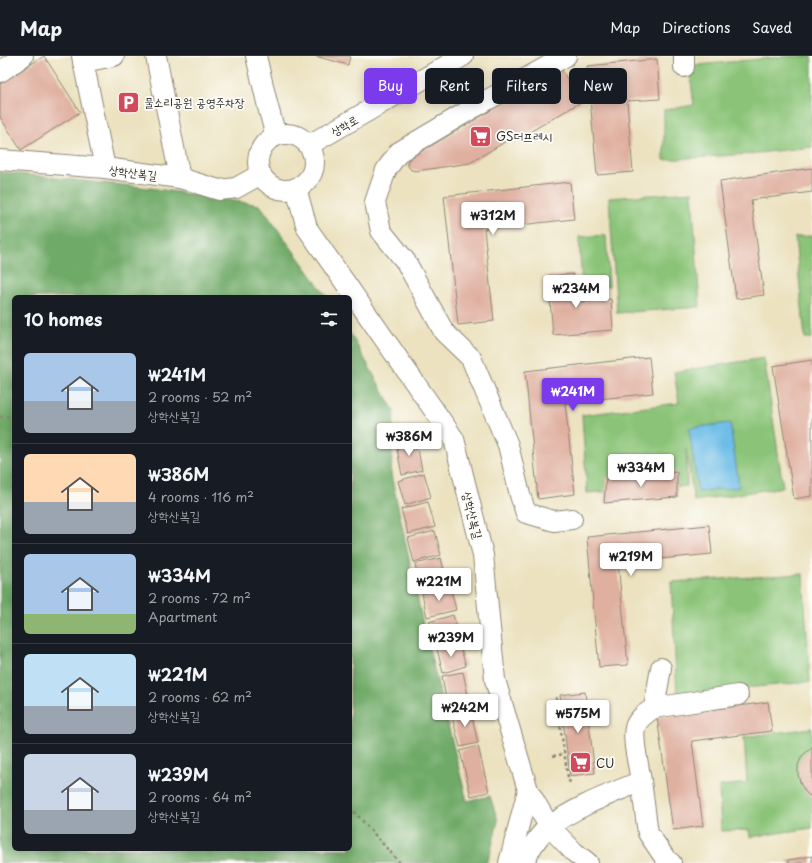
<!DOCTYPE html>
<html lang="en">
<head>
<meta charset="utf-8">
<style>
  body { margin:0; font-family:"Playpen Sans","Poor Story",sans-serif; background:#242831; color:#f1f3f6; height:100vh; display:flex; flex-direction:column; font-size:15px; white-space:nowrap }
  * { box-sizing:border-box; margin:0 }
  p { font-size:13px; color:#9ea1a6 }
  .icon { flex:none; width:22px; height:22px; fill:none; stroke:currentColor; stroke-width:2; stroke-linecap:round; stroke-linejoin:round }
  .map { position:relative; flex:1; overflow:hidden }
  .panel { position:absolute; left:12px; top:239px; width:340px; height:556px; display:flex; flex-direction:column; background:#171b24; border-radius:6px; box-shadow:0 2px 10px #0003 }
  .panel>* { flex:none }
  .guide { position:absolute; left:364px; top:12px; width:380px; height:36px; display:flex; gap:8px }
  .price { position:absolute; translate:-50% -34px; padding:0 9px; border-radius:4px; background:#fff; color:#222; font-size:13px; line-height:26px; filter:drop-shadow(0 1px 2px #0008) }
  .price::after { content:''; position:absolute; left:50%; top:24px; width:12px; height:9px; margin-left:-6px; background:inherit; clip-path:polygon(0 0,100% 0,50% 100%) }
  .price.on { background:#7c3aed; color:#fff }
  ul { padding:0; list-style:none }
  li { display:flex; align-items:center; gap:12px; height:100px; padding:0 12px }
  li+li { border-top:1px solid #363941 }
  li span { display:grid; place-items:center; flex:none; width:112px; height:80px; border-radius:6px; color:#555 }
  li>.icon { margin-inline-start:auto }
  span .icon { width:48px; height:48px; fill:#fffc; stroke-width:1 }
  li b { font-size:17px }
  h2 { display:flex; justify-content:space-between; align-items:center; height:48px; padding:0 12px; font-size:17px }
  .chip { padding:0 14px; border-radius:6px; background:#171b24; box-shadow:0 2px 10px #0003; font-size:14px; line-height:36px }
  .chip.on { background:#7c3aed; color:#fff }
  header { display:flex; align-items:center; gap:24px; box-sizing:border-box; height:56px; padding:0 20px; background:#171b24; border-bottom:1px solid #363941 }
  header strong { font-size:19px }
  nav { display:flex; gap:22px; margin-inline-start:auto; font-size:14px }
  .map>svg:first-child { display:block }
</style>
</head>
<body>
<header>
<strong>Map</strong>
<nav><a>Map</a><a>Directions</a><a>Saved</a></nav>
</header>
<div class="map">
<svg width="812" height="807" viewBox="0 0 812 807">
  <rect width="100%" height="100%" fill="#fdfcf7"/>
  <filter id="ink" filterUnits="userSpaceOnUse"><feTurbulence type="fractalNoise" baseFrequency=".025" numOctaves="2"/><feDisplacementMap in="SourceGraphic" scale="8" xChannelSelector="R" yChannelSelector="G"/><feConvolveMatrix kernelMatrix="1 2 1 2 8 2 1 2 1" color-interpolation-filters="sRGB"/></filter>
  <filter id="wash" filterUnits="userSpaceOnUse"><feTurbulence type="fractalNoise" baseFrequency=".012" numOctaves="4" result="noise"/><feDisplacementMap in="SourceGraphic" scale="16" xChannelSelector="R" yChannelSelector="G"/><feGaussianBlur stdDeviation="0.9" result="paint"/><feColorMatrix in="noise" values="0 0 0 0 0 0 0 0 0 0 0 0 0 0 0 0 0 1.4 0 .05"/><feComposite in="paint" operator="in"/></filter>
  <g filter="url(#wash)">
    <rect width="100%" height="100%" fill="#ece2c0"/>
    <g fill="#8bc478" stroke="#5b7852">
      <polygon points="789,0 812,0 812,91 749,98 664,104 664,54 694,49 689,10"/>
      <polygon points="692,136 700,251 617,257 609,142"/>
      <polygon points="606,179 609,230 582,232 579,181"/>
      <polygon points="812,180 812,282 805,282 795,181"/>
      <polygon points="764,302 783,431 694,445 686,393 687,430 587,437 582,359 679,347 674,316"/>
      <polygon points="803,518 810,626 677,638 671,526"/>
      <polygon points="812,672 812,772 750,781 749,774 721,775 719,730 747,727 744,681"/>
    </g>
    <polygon fill="#70aa68" stroke="#4e6a4a" points="0,116 151,132 260,149 327,241 14,241 14,793 350,793 350,277 394,355 391,418 424,573 467,745 490,740 498,765 490,799 486,807 0,807"/>
    <polygon fill="#6dbde8" stroke="#4c748a" points="730,367 739,431 698,436 689,372"/>
    <g id="blocks">
      <g fill="#dfaf9f">
        <polygon points="44,0 80,56 21,94 0,61 0,28"/>
        <polygon points="315,0 350,0 348,9"/>
        <polygon points="657,3 660,43 627,45 633,116 597,119 587,10"/>
        <polygon points="561,13 581,46 516,84 513,81 470,107 416,115 411,114 408,110 407,107 410,102"/>
        <polygon points="812,112 812,136 751,144 764,239 736,243 720,125"/>
        <polygon points="570,126 574,163 484,173 494,265 458,269 444,140"/>
        <polygon points="573,218 575,246 611,243 613,274 553,279 548,220"/>
        <polygon points="649,301 653,337 565,347 575,438 538,443 525,315"/>
        <polygon points="812,304 812,440 794,443 773,310"/>
        <polygon points="410,382 419,399 422,414 402,419 397,393 400,385"/>
        <polygon points="677,416 677,441 604,447 606,422"/>
        <polygon points="424,417 431,441 405,449 398,425"/>
        <polygon points="428,446 435,471 408,478 401,453"/>
        <polygon points="709,469 712,498 618,507 628,609 599,611 587,481"/>
        <polygon points="435,475 441,499 414,506 408,482"/>
        <polygon points="441,502 447,527 420,533 415,508"/>
        <polygon points="450,530 456,554 427,561 422,537"/>
        <polygon points="453,559 460,582 435,589 429,566"/>
        <polygon points="459,587 466,610 443,617 437,593"/>
        <polygon points="463,616 470,649 448,654 442,620"/>
        <polygon points="585,636 595,717 570,720 560,639"/>
        <polygon points="768,646 772,675 692,685 703,770 673,774 657,661"/>
        <polygon points="470,652 478,687 460,691 451,657"/>
        <polygon points="478,690 489,736 471,740 460,695"/>
        <polygon points="812,691 812,741 807,738 801,729 798,719 798,709 802,700"/>
        <polygon points="812,800 812,807 788,807 788,804"/>
      </g>
    </g>
  </g>
  <g filter="url(#ink)">
    <use href="#blocks" fill-opacity="0" stroke="#8c8676" stroke-width="1"/>
    <g fill="none" stroke-linecap="round" stroke-linejoin="round">
      <defs>
        <g id="minor">
          <polyline points="82,0 105,112"/>
          <polyline points="156,0 180,122"/>
          <polyline points="256,0 268,51 276,80"/>
          <polyline points="566,0 473,52 399,96 386,114 375,146 381,175 406,206 444,276 471,302 508,389 520,439 526,457 554,465 572,463"/>
          <polyline points="684,0 684,11"/>
          <polyline points="83,6 114,0"/>
          <polyline points="0,16 23,0"/>
          <circle cx="286" cy="106" r="28"/>
          <polyline points="309,89 463,0"/>
          <polyline points="0,104 105,112 180,122 219,134 236,132 261,118"/>
          <polyline points="296,132 307,172 454,383 483,499 495,624 528,734 549,770 574,796 588,807"/>
          <polyline points="654,652 738,639"/>
          <polyline points="641,725 648,777 667,805 671,807"/>
          <polyline points="509,807 528,734"/>
          <path d="M523,807c6,-12 16,-29 27,-37 27,-20 61,-32 91,-45 -2,-15 -9,-39 -6,-53 2,-9 11,-15 19,-20l7,-40"/>
        </g>
      </defs>
      <use href="#minor" stroke="#8c8676" stroke-width="22"/>
      <g stroke="#8c8676" stroke-width="2.5" stroke-dasharray="3 3" stroke-linecap="butt">
        <polyline points="0,361 14,360"/>
        <polyline points="556,641 568,722 571,729"/>
        <polyline points="553,700 564,698"/>
        <polyline points="350,751 400,807"/>
      </g>
      <use href="#minor" stroke="#fff" stroke-width="20"/>
    </g>
  </g>
  <defs>
    <symbol id="parking-square" viewBox="-11 -11 22 22"><rect x="-9" y="-9" width="18" height="18" rx="4" fill="#d1495b" stroke="#fdfcf7"/><path d="M-3.5-5.5H1a3.5 3.5 0 0 1 0 7H-1V5.5H-3.5ZM-1-3.4V-.6H.8a1.4 1.4 0 0 0 0-2.8Z" fill="#fff"/></symbol>
    <symbol id="supermarket-square" viewBox="-11 -11 22 22"><rect x="-9" y="-9" width="18" height="18" rx="4" fill="#d1495b" stroke="#fdfcf7"/><path d="M-6-5.5h2.5l.6 2H6L4.5 2H-2.5L-4.4-4H-6ZM-1.5 3.2a1.3 1.3 0 1 0 .1 0ZM3 3.2a1.3 1.3 0 1 0 .1 0Z" fill="#fff"/></symbol>
  </defs>
  <g fill-rule="evenodd">
    <use href="#parking-square" x="116" y="34" width="25" height="25"/>
    <use href="#supermarket-square" x="468" y="68" width="25" height="25"/>
    <use href="#supermarket-square" x="568" y="694" width="25" height="25"/>
  </g>
  <g text-anchor="middle" dominant-baseline="central" stroke-width="3.5" stroke-linejoin="round" paint-order="stroke">
    <g font-size="12" fill="#2b2b2b" stroke="#fdfcf7" text-anchor="start">
      <text x="144" y="46">물소리공원 공영주차장</text>
      <text x="496" y="80">GS더프레시</text>
      <text x="596" y="707">CU</text>
    </g>
    <g font-size="12" fill="#2b2b2b" stroke="#fdfcf7">
      <text transform="translate(344 69) rotate(-30)">상학로</text>
      <text transform="translate(133 116) rotate(7)">상학산복길</text>
      <text transform="translate(473 459) rotate(76)">상학산복길</text>
    </g>
  </g>
</svg>
<b class="price" style="left:493px;top:180px">₩312M</b>
<b class="price" style="left:576px;top:253px">₩234M</b>
<b class="price on" style="left:573px;top:356px">₩241M</b>
<b class="price" style="left:409px;top:401px">₩386M</b>
<b class="price" style="left:641px;top:432px">₩334M</b>
<b class="price" style="left:631px;top:521px">₩219M</b>
<b class="price" style="left:439px;top:546px">₩221M</b>
<b class="price" style="left:451px;top:602px">₩239M</b>
<b class="price" style="left:465px;top:672px">₩242M</b>
<b class="price" style="left:578px;top:678px">₩575M</b>
<div class="guide">
<a class="chip on">Buy</a>
<a class="chip">Rent</a>
<a class="chip">Filters</a>
<a class="chip">New</a>
</div>
<section class="panel">
<h2>10 homes<svg class="icon" aria-label="filters" viewBox="0 0 24 24"><path d="M4 7h16M4 17h16"/><circle cx="9" cy="7" r="2"/><circle cx="15" cy="17" r="2"/></svg></h2>
<ul>
<li><span style="background:linear-gradient(#a9c7e8 60%,#9aa5b1 0)"><svg class="icon" aria-label="home" viewBox="0 0 24 24"><path d="M3 11l9-7 9 7M6 9v11h12V9"/></svg></span><div><b>₩241M</b><p>2 rooms · 52 m²</p><p>상학산복길</p></div></li>
<li><span style="background:linear-gradient(#ffd9b3 60%,#9aa5b1 0)"><svg class="icon" aria-label="home" viewBox="0 0 24 24"><path d="M3 11l9-7 9 7M6 9v11h12V9"/></svg></span><div><b>₩386M</b><p>4 rooms · 116 m²</p><p>상학산복길</p></div></li>
<li><span style="background:linear-gradient(#a9c7e8 75%,#8fb573 0)"><svg class="icon" aria-label="home" viewBox="0 0 24 24"><path d="M3 11l9-7 9 7M6 9v11h12V9"/></svg></span><div><b>₩334M</b><p>2 rooms · 72 m²</p><p>Apartment</p></div></li>
<li><span style="background:linear-gradient(#bfe0f5 65%,#9aa5b1 0)"><svg class="icon" aria-label="home" viewBox="0 0 24 24"><path d="M3 11l9-7 9 7M6 9v11h12V9"/></svg></span><div><b>₩221M</b><p>2 rooms · 62 m²</p><p>상학산복길</p></div></li>
<li><span style="background:linear-gradient(#c9d6e8 70%,#9aa5b1 0)"><svg class="icon" aria-label="home" viewBox="0 0 24 24"><path d="M3 11l9-7 9 7M6 9v11h12V9"/></svg></span><div><b>₩239M</b><p>2 rooms · 64 m²</p><p>상학산복길</p></div></li>
</ul>
</section>
</div>
</body>
</html>
